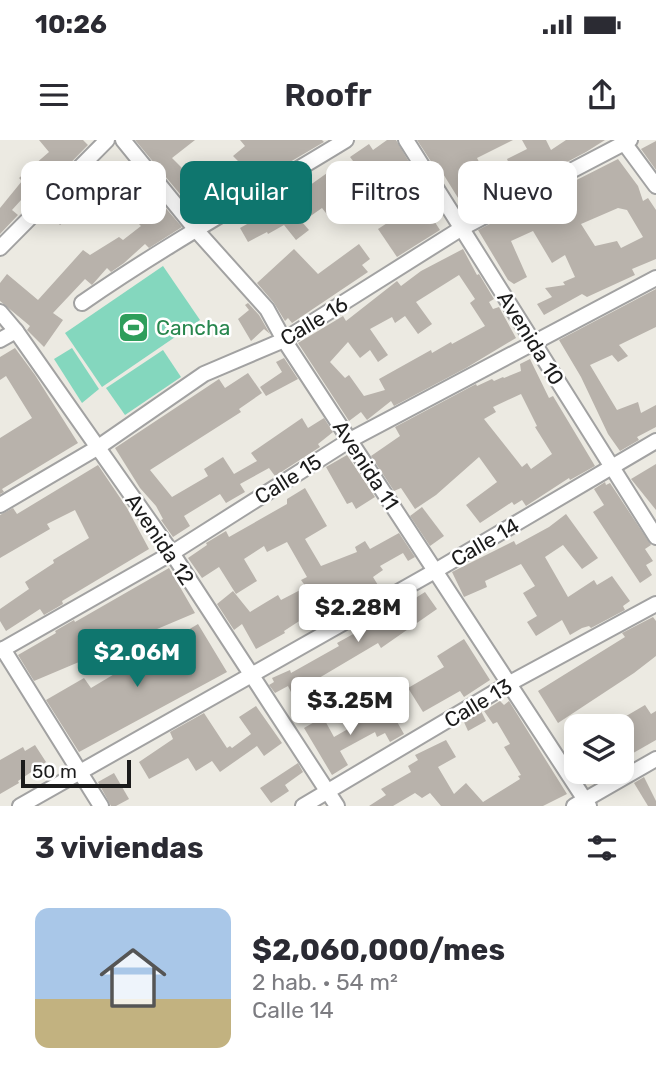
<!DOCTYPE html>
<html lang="es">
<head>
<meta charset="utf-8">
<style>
  body { margin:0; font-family:Rubik,sans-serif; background:#f2f2f3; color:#2b2b33; height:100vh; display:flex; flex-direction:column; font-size:26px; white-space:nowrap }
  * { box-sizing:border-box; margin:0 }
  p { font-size:23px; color:#7c7c81 }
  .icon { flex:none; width:38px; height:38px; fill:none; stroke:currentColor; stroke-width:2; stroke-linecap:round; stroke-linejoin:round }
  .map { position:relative; height:666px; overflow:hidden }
  .sheet { display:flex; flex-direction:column; background:#fff; flex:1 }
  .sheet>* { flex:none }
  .hud { position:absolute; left:21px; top:21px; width:614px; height:63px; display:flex; gap:14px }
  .tools { position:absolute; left:564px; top:574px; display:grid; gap:14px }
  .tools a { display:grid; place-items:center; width:70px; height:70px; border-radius:14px; background:#fff; box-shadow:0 4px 18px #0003; font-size:35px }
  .scale { position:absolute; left:21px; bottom:18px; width:110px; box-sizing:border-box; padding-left:7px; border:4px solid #1b1b1b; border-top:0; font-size:19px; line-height:24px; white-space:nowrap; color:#1b1b1b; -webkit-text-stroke:5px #fff; paint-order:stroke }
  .price { position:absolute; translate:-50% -60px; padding:0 16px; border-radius:7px; background:#fff; color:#222; font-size:23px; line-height:46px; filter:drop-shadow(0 2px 4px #0008) }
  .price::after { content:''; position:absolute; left:50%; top:42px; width:21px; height:16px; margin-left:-10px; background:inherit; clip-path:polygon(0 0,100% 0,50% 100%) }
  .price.active { background:#0f766e; color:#fff }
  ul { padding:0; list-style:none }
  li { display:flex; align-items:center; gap:21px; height:175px; padding:0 35px }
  li span { display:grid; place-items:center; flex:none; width:196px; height:140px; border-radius:14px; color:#555 }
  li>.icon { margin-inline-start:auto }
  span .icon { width:84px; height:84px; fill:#fffc; stroke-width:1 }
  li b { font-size:30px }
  h2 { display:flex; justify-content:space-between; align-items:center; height:84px; padding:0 35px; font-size:30px }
  .chip { padding:0 24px; border-radius:14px; background:#fff; box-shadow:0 4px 18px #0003; font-size:24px; line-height:63px }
  .chip.active { background:#0f766e; color:#fff }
  .status { display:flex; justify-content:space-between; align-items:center; height:49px; padding:0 35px; background:#fff; direction:ltr }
  .status svg { height:19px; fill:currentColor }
  header { display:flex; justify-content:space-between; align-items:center; height:91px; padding:0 35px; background:#fff; font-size:32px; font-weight:600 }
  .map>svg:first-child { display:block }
</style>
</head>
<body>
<div class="status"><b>10:26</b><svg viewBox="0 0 49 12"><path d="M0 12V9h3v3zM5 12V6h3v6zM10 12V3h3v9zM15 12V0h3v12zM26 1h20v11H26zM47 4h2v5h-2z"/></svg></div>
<header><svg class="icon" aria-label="menu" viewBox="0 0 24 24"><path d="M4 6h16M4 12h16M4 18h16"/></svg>Roofr<svg class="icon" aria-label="share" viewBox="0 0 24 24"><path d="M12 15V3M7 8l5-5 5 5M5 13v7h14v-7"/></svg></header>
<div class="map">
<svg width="656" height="666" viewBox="0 0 656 666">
  <rect width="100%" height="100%" fill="#eceae2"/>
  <g fill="#84d7be">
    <polygon points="163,126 200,180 102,247 65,193"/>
    <polygon points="72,208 99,249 82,263 54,219"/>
    <polygon points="163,210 181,237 125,275 106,248"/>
  </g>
  <g fill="#b8b2ab" fill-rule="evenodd">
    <polygon points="39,0 83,0 88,5 38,56 31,49 12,70 18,75 0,94 0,68 22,41 19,38 49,12"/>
    <polygon points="135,0 195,0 172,18 207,53 243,26 233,16 245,6 240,0 322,0 324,2 256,42 252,36 219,60 221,64 202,75 187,59 185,60"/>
    <polygon points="387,0 396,0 428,54 415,62 407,61 396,36 375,54 375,60 349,59 329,77 322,68 302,82 309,90 296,100 284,85 268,94 267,92 248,102 240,88 258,78 254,71 264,65 268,72 279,67 330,31 334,37 353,21 350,17 369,4 373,10"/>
    <polygon points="417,0 513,0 477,18 490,43 512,31 507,19 527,9 522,0 546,0 551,10 566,0 605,0 586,12 468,74 437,24 434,26"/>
    <polygon points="656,1 656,30 641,9"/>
    <path d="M618,19l20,27 5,15 5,-3 8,12v49l-24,10 3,6 -48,22 -5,-3 -38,21 -7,-11 15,-7 -7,-9 20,-3 -2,-3 12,-5 -10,-22 -13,8 -19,-32 -22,10 16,36 -13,7 -6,-4 -30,-50zM618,68l9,2 16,27 -22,11 -4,-7 -22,5 -14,-22z"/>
    <polygon points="128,30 162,64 182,87 149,108 145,104 124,123 111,132 107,128 92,145 85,139 53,173 63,180 44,207 27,190 30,186 0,161 0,143 7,134 38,160 83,110 90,115 119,97 123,100 141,86 106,52"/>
    <polygon points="421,61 440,90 397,117 378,89"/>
    <polygon points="59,62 71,76 60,85 50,74"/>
    <polygon points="359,104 370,119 362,125 368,132 292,183 288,178 285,181 274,163 257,143 294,109 318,134"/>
    <path d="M463,109l14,26 2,-1 15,25 -5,3 4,7 6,-2 17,31 -50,30 -72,38 -3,-5 -24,19 -6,-8 -12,9 -51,-78 45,-27 3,5 51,-40 4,5 20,-15zM459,135l16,24 -5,4 15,23 -33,18 -1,-2 -19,11 -1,-3 -52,29 6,11 -21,6 -15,-21 -4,3 -15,-16 18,-20 12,16 10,-8 8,12 10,-7 -18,-26 22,-12 3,6 10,-7 13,18 14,-10 -16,-22z"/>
    <polygon points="656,149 656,187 619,205 628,216 618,222 612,215 590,225 617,270 638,262 641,273 656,265 656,287 637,297 639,300 620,311 608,294 581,237 559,200"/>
    <polygon points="248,163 259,175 270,194 264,189 251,201 238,179 249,170 245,165"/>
    <polygon points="15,208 35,235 78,303 2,349 4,352 0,354 0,298 32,278 6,236 0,240 0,217"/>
    <polygon points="284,218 298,239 266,256 260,247 282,232 276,222"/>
    <path d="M530,219l19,39 4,-2 42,70 -25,14 -1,-2 -43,28 -4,-6 -8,5 -2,-3 -32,21 -14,-18 31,-23 -18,-25 -43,38 -21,14 -14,-21 -7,3 -23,-35 29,-20 -5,-9 81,-43 1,2 15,-7 2,2 9,-4 1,1 17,-7 -1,-7zM521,254l16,32 -2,1 17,27 -21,15 -4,-6 -5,4 -38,-48 12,-7 -3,-5z"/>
    <polygon points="248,233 262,253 239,269 241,272 150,330 172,357 208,336 204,329 223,317 234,334 257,321 251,313 302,278 308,288 324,278 333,292 318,304 320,307 275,336 269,328 240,344 245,352 226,363 220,354 184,376 190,386 173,397 161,380 163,379 156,366 140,348 115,308 219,239 225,248"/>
    <polygon points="347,315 375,357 356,369 352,362 347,364 326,327"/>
    <polygon points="656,324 656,370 631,339"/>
    <polygon points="98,325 127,368 149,409 62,461 63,464 44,475 40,469 6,491 0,481 0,469 29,449 25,442 54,423 53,420 89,398 75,370 47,384 50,389 0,418 0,375 13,368 17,374"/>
    <polygon points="605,342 606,345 610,343 651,405 645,409 653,421 646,425 652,435 640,443 593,372 604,365 594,349"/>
    <polygon points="305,348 327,386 305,399 321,426 357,412 355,407 365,401 370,409 399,393 415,417 408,421 403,413 380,426 383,430 373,437 381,450 369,457 366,451 346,462 349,469 335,477 330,467 309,480 307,476 284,491 285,493 256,509 242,484 234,490 217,464 233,451 250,472 278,455 281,460 306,447 301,440 307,437 287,402 267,412 264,406 244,419 257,441 236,454 219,427 202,438 188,418 207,405 206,403 226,391 229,397 287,364 287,359"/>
    <polygon points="422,367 444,396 430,406 410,376"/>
    <polygon points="566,374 598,418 582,429 563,405 545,417 568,457 594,440 597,445 612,436 630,461 623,466 625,470 591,488 589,486 582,488 570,495 562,480 536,496 527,482 537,476 523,453 535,446 521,424 485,441 487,447 464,457 452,432 514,401 516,405 549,387"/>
    <polygon points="169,428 195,473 34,541 18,515 56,493 55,491 74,480 75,482"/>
    <polygon points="425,452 437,469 381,508 378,503 292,554 288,546 275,553 269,545 274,542 272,538 290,530 291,533 339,506 337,503 364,488 365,490"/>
    <polygon points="653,477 656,481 656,516 634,533 558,583 538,551 625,497 622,493"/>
    <polygon points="198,484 227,532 79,612 46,560 84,538 91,548"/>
    <polygon points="464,499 490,540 464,557 460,551 423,572 408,548 444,527 437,516"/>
    <polygon points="500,561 504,565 509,561 567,654 543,666 441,666 430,653 422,658 415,653 393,666 369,666 386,655 381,649 411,632 408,626 418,620 415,615 446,600 456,617 438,627 454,654 466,643 483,662 520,639 518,636 521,635 504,607 510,604 497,582 493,584 484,571"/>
    <polygon points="645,565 651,574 656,571 656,600 621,620 621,586 616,582"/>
    <polygon points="256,566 282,603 264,616 257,606 220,632 212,621 196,631 188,618 149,639 139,622 173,599 170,592 204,573 227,608 230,606 232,608 251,594 239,577"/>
    <polygon points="388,566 404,594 390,602 385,593 377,597 375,592 340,611 348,625 332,635 304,588 323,577 334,597"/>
    <polygon points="481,571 486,581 468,591 464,582"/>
    <polygon points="35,605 46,622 18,641 19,643 0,654 0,620 23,607 25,611"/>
    <polygon points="298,623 303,632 285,645 289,651 271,663 260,648"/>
    <polygon points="114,633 129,659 116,666 111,666 98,642"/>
    <polygon points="644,637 656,661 656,666 648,666 634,643"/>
  </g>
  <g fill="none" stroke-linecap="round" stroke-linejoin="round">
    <defs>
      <g id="street">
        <polyline points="123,0 197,91 267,169 284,200 589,666"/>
        <polyline points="406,0 656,397"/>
        <polyline points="622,0 656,46"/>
        <polyline points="0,108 107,0"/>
        <path d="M82,163c85,-59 176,-109 264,-163"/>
        <polyline points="0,172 16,191 172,413 337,666"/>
        <polyline points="0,200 16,191"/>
        <polyline points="0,365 97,308 204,234 284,200 462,88 630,0"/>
        <polyline points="3,509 101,666"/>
        <polyline points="0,511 172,413 350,300 656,138"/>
        <polyline points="20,666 435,431 656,301"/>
        <polyline points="303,666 510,543 656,464"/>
        <polyline points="574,666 656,619"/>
      </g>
    </defs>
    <use href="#street" stroke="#a2a2a2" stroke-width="18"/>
    <use href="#street" stroke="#fff" stroke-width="14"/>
  </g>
  <defs>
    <symbol id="stadium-square" viewBox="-11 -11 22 22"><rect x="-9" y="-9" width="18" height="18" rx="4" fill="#2e9e5b" stroke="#fff"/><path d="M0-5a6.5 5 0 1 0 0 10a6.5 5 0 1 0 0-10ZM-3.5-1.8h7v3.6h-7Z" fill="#fff"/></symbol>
  </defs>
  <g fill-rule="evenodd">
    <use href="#stadium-square" x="116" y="170" width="35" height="35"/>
  </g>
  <g text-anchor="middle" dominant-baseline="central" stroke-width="5" stroke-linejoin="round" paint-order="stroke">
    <g font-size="21" fill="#1b1b1b" stroke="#fff">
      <text transform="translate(314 181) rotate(-31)">Calle 16</text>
      <text transform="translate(531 198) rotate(58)">Avenida 10</text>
      <text transform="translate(366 325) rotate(57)">Avenida 11</text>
      <text transform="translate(288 339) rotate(-32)">Calle 15</text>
      <text transform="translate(160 399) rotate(56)">Avenida 12</text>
      <text transform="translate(485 402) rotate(-30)">Calle 14</text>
      <text transform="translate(478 563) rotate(-31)">Calle 13</text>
    </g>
    <g font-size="21" fill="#27864d" stroke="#fff" text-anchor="start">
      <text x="156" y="187">Cancha</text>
    </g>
  </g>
</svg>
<div class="tools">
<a><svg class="icon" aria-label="layers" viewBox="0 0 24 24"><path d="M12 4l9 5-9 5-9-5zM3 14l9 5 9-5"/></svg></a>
</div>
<div class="scale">50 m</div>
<b class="price" style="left:358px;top:504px">$2.28M</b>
<b class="price active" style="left:137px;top:549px">$2.06M</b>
<b class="price" style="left:350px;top:597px">$3.25M</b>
<div class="hud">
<a class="chip">Comprar</a>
<a class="chip active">Alquilar</a>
<a class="chip">Filtros</a>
<a class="chip">Nuevo</a>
</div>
</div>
<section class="sheet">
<h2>3 viviendas<svg class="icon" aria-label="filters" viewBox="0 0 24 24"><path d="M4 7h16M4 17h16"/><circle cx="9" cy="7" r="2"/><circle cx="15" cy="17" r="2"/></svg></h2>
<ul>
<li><span style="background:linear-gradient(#a9c7e8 65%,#c2b280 0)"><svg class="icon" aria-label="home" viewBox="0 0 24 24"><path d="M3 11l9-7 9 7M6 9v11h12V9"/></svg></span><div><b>$2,060,000/mes</b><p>2 hab. · 54 m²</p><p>Calle 14</p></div></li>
</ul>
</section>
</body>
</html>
